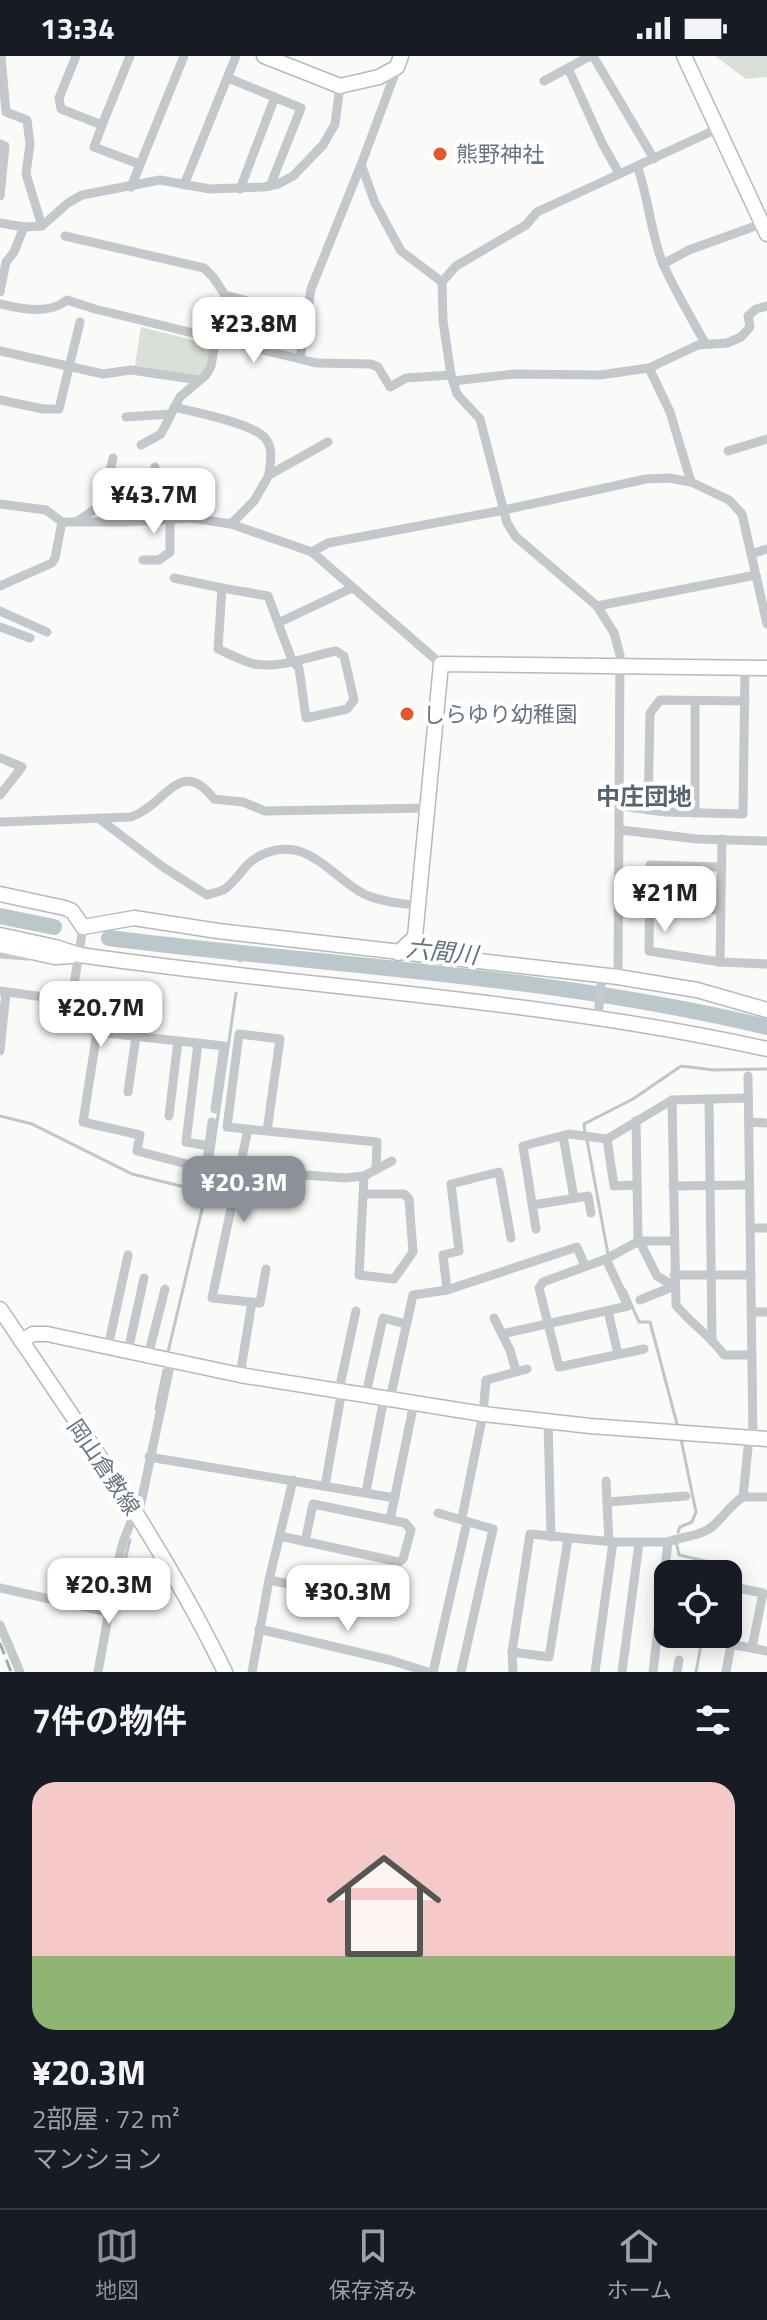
<!DOCTYPE html>
<html lang="ja">
<head>
<meta charset="utf-8">
<style>
  body { margin:0; font-family:"Titillium Web","Noto Sans JP",sans-serif; background:#20242c; color:#f1f3f6; height:100vh; display:flex; flex-direction:column; font-size:30px; white-space:nowrap }
  * { box-sizing:border-box; margin:0 }
  p { font-size:26px; color:#9ea1a6 }
  .icon { flex:none; width:44px; height:44px; fill:none; stroke:currentColor; stroke-width:2; stroke-linecap:round; stroke-linejoin:round }
  .map { position:relative; height:1616px; overflow:hidden }
  .panel { display:flex; flex-direction:column; background:#171b24; flex:1 }
  .panel>* { flex:none }
  .controls { position:absolute; left:654px; top:1504px; display:grid; gap:16px }
  .controls a { display:grid; place-items:center; width:88px; height:88px; border-radius:16px; background:#171b24; box-shadow:0 4px 20px #0003; font-size:40px }
  .price { position:absolute; translate:-50% -68px; padding:0 18px; border-radius:16px; background:#fff; color:#222; font-size:26px; line-height:52px; filter:drop-shadow(0 2px 4px #0008) }
  .price::after { content:''; position:absolute; left:50%; top:48px; width:24px; height:18px; margin-left:-12px; background:inherit; clip-path:polygon(0 0,100% 0,50% 100%) }
  .price.active { background:#8c9099; color:#fff }
  ul { padding:0; list-style:none }
  li { display:grid; align-content:center; gap:16px; height:424px; padding:0 32px }
  li span { display:grid; place-items:center; height:248px; border-radius:24px; color:#555 }
  li>.icon { margin-inline-start:auto }
  span .icon { width:144px; height:144px; fill:#fffc; stroke-width:1 }
  li b { font-size:34px }
  h2 { display:flex; justify-content:space-between; align-items:center; height:96px; padding:0 32px; font-size:34px }
  .status { display:flex; justify-content:space-between; align-items:center; height:56px; padding:0 40px; background:#171b24; direction:ltr }
  .status svg { height:22px; fill:currentColor }
  .tabs { display:flex; justify-content:space-around; align-items:center; height:112px; border-top:2px solid #363941; background:#171b24; font-size:22px; color:#9ea1a6 }
  .tabs a { display:grid; justify-items:center; gap:4px }
  .tabs .active { color:#8c9099 }
  .map>svg:first-child { display:block }
</style>
</head>
<body>
<div class="status"><b>13:34</b><svg viewBox="0 0 49 12"><path d="M0 12V9h3v3zM5 12V6h3v6zM10 12V3h3v9zM15 12V0h3v12zM26 1h20v11H26zM47 4h2v5h-2z"/></svg></div>
<div class="map">
<svg width="767" height="1616" viewBox="0 0 767 1616">
  <rect width="100%" height="100%" fill="#fafaf8"/>
  <g fill="#dadfd7">
    <polygon points="715,0 767,0 767,21 746,23"/>
    <polygon points="141,271 212,289 209,309 199,323 134,315"/>
  </g>
  <g fill="none" stroke-linecap="round" stroke-linejoin="round">
    <g stroke="#bbc7cb" stroke-width="3">
      <polyline points="240,905 241,898"/>
      <polyline points="0,1060 32,1068 132,1118 205,1136"/>
      <polyline points="585,1077 584,1068 633,1043 681,1010 714,1014 767,1013"/>
      <polyline points="587,1084 608,1198"/>
      <polyline points="625,1234 639,1266 650,1266 677,1368"/>
      <polyline points="168,1296 208,1128 236,937"/>
      <polyline points="156,1353 164,1314"/>
      <polyline points="678,1476 680,1471 692,1466 696,1456 681,1383"/>
      <polyline points="676,1485 679,1499 718,1508 715,1518"/>
      <polyline points="111,1562 130,1484"/>
      <polyline points="696,1616 703,1578"/>
    </g>
    <g stroke="#bbc7cb" stroke-width="16">
      <polyline points="0,860 54,871"/>
      <path d="M109,882c219,28 442,37 658,89"/>
    </g>
    <defs>
      <g id="secondary">
        <polyline points="264,0 340,30 379,21 397,11 401,0"/>
        <polyline points="684,0 767,178"/>
        <polyline points="0,838 65,852 72,855 83,871 134,862 218,875 618,921 697,934 767,954"/>
        <path d="M0,879l55,12 25,8c228,33 461,44 687,94"/>
        <polyline points="0,889 55,901 71,900"/>
        <polyline points="398,897 415,881 441,608 767,612"/>
        <path d="M0,1253c79,117 163,235 225,363"/>
        <polyline points="21,1285 33,1278 47,1278 240,1319 483,1358 590,1370 767,1383"/>
      </g>
    </defs>
    <use href="#secondary" stroke="#b3babf" stroke-width="17"/>
    <g stroke="#c3c8cc" stroke-width="9">
      <polyline points="1,0 6,56 27,64 30,88 26,118 42,170"/>
      <polyline points="76,0 59,42 61,53 102,69 94,91 139,108"/>
      <polyline points="593,0 654,103"/>
      <polyline points="568,12 602,87 619,117"/>
      <polyline points="228,22 301,52 270,130"/>
      <polyline points="544,25 590,0"/>
      <polyline points="102,69 130,0"/>
      <polyline points="0,88 5,90 0,140"/>
      <path d="M637,110c12,32 13,66 26,98 12,27 28,53 42,79"/>
      <polyline points="362,111 375,147 401,195 442,226"/>
      <polyline points="184,129 236,0"/>
      <polyline points="131,131 184,0"/>
      <polyline points="240,133 275,41"/>
      <polyline points="0,167 24,171 42,170 68,147 82,139 160,124 210,133 264,131 278,128 293,120 323,89 335,68 340,30"/>
      <polyline points="65,180 204,212 213,221 225,239 306,261"/>
      <polyline points="663,208 689,194 761,168"/>
      <polyline points="0,236 6,206 14,196 24,171"/>
      <path d="M0,248c21,5 50,11 67,-4l28,9 205,50 16,4 55,1 7,3 12,20 16,-9 45,-3"/>
      <polyline points="0,295 103,318 131,314 199,324"/>
      <polyline points="300,303 311,233 361,109 397,12"/>
      <polyline points="453,325 515,318 600,319 649,312"/>
      <polyline points="0,344 43,353 59,353 80,266"/>
      <path d="M174,351c20,5 78,16 91,31 9,10 5,25 4,37"/>
      <polyline points="126,361 171,358"/>
      <polyline points="141,389 161,378 180,341 206,319 211,310 216,282"/>
      <polyline points="728,395 767,383"/>
      <polyline points="155,411 161,435 177,462"/>
      <polyline points="691,426 670,356 649,312 698,289 727,287 741,281 750,271 748,260 756,253 767,250"/>
      <polyline points="0,448 46,454 62,466 127,466 191,462 231,468 312,496 441,608"/>
      <polyline points="78,465 102,448 113,402"/>
      <polyline points="231,468 254,445 269,419 328,386"/>
      <polyline points="312,496 328,487 504,454 646,423 669,422 691,426 729,444 742,458 767,568"/>
      <polyline points="751,498 767,493"/>
      <polyline points="143,504 159,504 170,496 170,462"/>
      <polyline points="174,522 222,532"/>
      <polyline points="0,530 52,507 55,502 62,466"/>
      <polyline points="597,550 756,519"/>
      <polyline points="0,555 47,576"/>
      <path d="M278,567l14,37 7,8 7,50 41,-9 7,-9 -10,-44 -8,-5c-25,5 -57,18 -82,13 -12,-3 -25,-10 -36,-15l4,-61 46,8 10,27 74,-35"/>
      <polyline points="0,571 30,582"/>
      <polyline points="0,702 22,711 0,739"/>
      <polyline points="621,750 665,756 743,758 745,612"/>
      <polyline points="648,754 650,657 660,644 745,645"/>
      <polyline points="695,757 695,645"/>
      <path d="M98,762l65,49 44,28c6,-2 13,-3 18,-6 17,-13 19,-28 41,-36 44,-16 65,24 98,41 17,8 37,9 55,12"/>
      <path d="M0,766l131,-5c35,-12 49,-62 83,-18l29,3 22,9 163,-3"/>
      <polyline points="621,774 697,783 767,785"/>
      <polyline points="720,811 650,809 649,895 720,906 767,908"/>
      <polyline points="649,852 720,854"/>
      <polyline points="83,871 71,948 97,976 224,990 215,1053"/>
      <polyline points="0,898 28,900"/>
      <polyline points="720,906 722,783"/>
      <polyline points="618,921 620,599 614,577 597,550 516,481 507,467 480,363 457,338 451,319 443,265 442,226 456,210 526,169 537,156 719,72"/>
      <polyline points="0,935 58,943 71,948"/>
      <polyline points="598,961 602,919"/>
      <polyline points="97,976 83,1066 140,1079 137,1095 206,1113"/>
      <polyline points="198,987 186,1086 209,1090"/>
      <polyline points="0,995 6,936"/>
      <polyline points="748,1020 753,1382"/>
      <polyline points="128,1036 136,980"/>
      <polyline points="709,1043 712,1285"/>
      <path d="M672,1044l4,205c14,18 35,31 48,50h28"/>
      <polyline points="169,1060 178,985"/>
      <polyline points="636,1065 638,1182 657,1220 674,1230"/>
      <polyline points="749,1066 767,1067"/>
      <polyline points="248,1073 212,1242 260,1247 266,1213"/>
      <polyline points="267,1075 280,983 239,978 227,1071 377,1086 376,1113"/>
      <polyline points="563,1080 574,1142"/>
      <polyline points="607,1083 614,1130 637,1129"/>
      <polyline points="239,1114 345,1122 364,1120 392,1105"/>
      <polyline points="205,1120 212,1066"/>
      <polyline points="673,1130 749,1129"/>
      <polyline points="363,1138 404,1138 409,1143 413,1196 394,1223 359,1219 364,1120"/>
      <polyline points="533,1149 588,1140 591,1157"/>
      <polyline points="750,1172 767,1172"/>
      <polyline points="536,1173 523,1090 569,1078 607,1083 672,1044 748,1042"/>
      <polyline points="674,1219 751,1219"/>
      <polyline points="447,1234 577,1191 585,1210"/>
      <polyline points="640,1244 674,1230"/>
      <polyline points="608,1255 618,1298"/>
      <polyline points="751,1256 767,1256"/>
      <polyline points="494,1262 510,1294 516,1315"/>
      <polyline points="502,1278 628,1250 606,1203"/>
      <polyline points="108,1291 128,1199"/>
      <polyline points="644,1293 559,1311 539,1232 543,1226 606,1203 639,1185 674,1185"/>
      <polyline points="128,1295 144,1222"/>
      <polyline points="148,1300 165,1233"/>
      <polyline points="240,1319 252,1246"/>
      <polyline points="339,1334 356,1255"/>
      <polyline points="366,1338 383,1262 406,1268"/>
      <polyline points="390,1343 413,1239 447,1234 443,1199 459,1195 451,1128 499,1116 511,1182"/>
      <polyline points="548,1366 551,1481"/>
      <polyline points="149,1401 395,1442"/>
      <polyline points="606,1425 609,1486"/>
      <polyline points="325,1430 342,1334"/>
      <polyline points="366,1436 384,1342"/>
      <polyline points="743,1441 767,1441"/>
      <polyline points="607,1446 686,1440"/>
      <polyline points="438,1457 493,1473 461,1616"/>
      <polyline points="463,1457 483,1358 486,1324 527,1313"/>
      <polyline points="138,1461 171,1305"/>
      <polyline points="390,1464 414,1347"/>
      <polyline points="280,1480 399,1506 403,1503 411,1474 405,1467 313,1448 305,1486"/>
      <polyline points="568,1483 549,1601 512,1596 530,1478 613,1486 668,1486"/>
      <polyline points="269,1524 401,1551"/>
      <polyline points="728,1530 763,1537 752,1592"/>
      <polyline points="0,1532 103,1555 107,1550 123,1486 135,1456"/>
      <polyline points="0,1569 20,1616"/>
      <polyline points="259,1573 390,1604 428,1616"/>
      <polyline points="709,1578 708,1584 767,1595"/>
      <polyline points="512,1596 513,1616"/>
      <polyline points="98,1616 108,1561 106,1553"/>
      <polyline points="252,1616 269,1524 293,1424"/>
      <polyline points="433,1616 467,1466"/>
      <polyline points="595,1616 613,1486"/>
      <polyline points="622,1616 639,1487"/>
      <path d="M653,1616l15,-130c12,-5 25,-5 37,-11 13,-5 24,-26 38,-34l6,-59"/>
      <polyline points="677,1616 679,1604"/>
      <polyline points="726,1616 731,1588"/>
    </g>
    <use href="#secondary" stroke="#fff" stroke-width="14"/>
    <polyline stroke="#a2aab0" stroke-width="3" stroke-dasharray="12 6" stroke-linecap="butt" points="0,1587 11,1616"/>
  </g>
  <g fill="#e4572e" stroke="#fff" stroke-width="3">
    <circle cx="440" cy="98" r="8"/>
    <circle cx="407" cy="658" r="8"/>
  </g>
  <g text-anchor="middle" dominant-baseline="central" stroke-width="8" stroke-linejoin="round" paint-order="stroke">
    <g font-size="22" fill="#657683" stroke="#fff" text-anchor="start">
      <text x="456" y="98">熊野神社</text>
      <text x="423" y="658">しらゆり幼稚園</text>
    </g>
    <g font-size="22" fill="#657683" stroke="#fff">
      <text transform="translate(104 1411) rotate(56)">岡山倉敷線</text>
    </g>
    <g font-size="24" font-weight="bold" fill="#57646e" stroke="#fff">
      <text x="644" y="740">中庄団地</text>
    </g>
    <g font-size="24" font-style="italic" fill="#60757c" stroke="#fff">
      <text transform="translate(442 895) rotate(6)">六間川</text>
    </g>
  </g>
</svg>
<div class="controls">
<a><svg class="icon" aria-label="locate" viewBox="0 0 24 24"><circle cx="12" cy="12" r="6"/><path d="M12 2v4M12 18v4M2 12h4M18 12h4"/></svg></a>
</div>
<b class="price" style="left:254px;top:309px">¥23.8M</b>
<b class="price" style="left:154px;top:480px">¥43.7M</b>
<b class="price" style="left:665px;top:878px">¥21M</b>
<b class="price" style="left:101px;top:993px">¥20.7M</b>
<b class="price active" style="left:244px;top:1168px">¥20.3M</b>
<b class="price" style="left:109px;top:1570px">¥20.3M</b>
<b class="price" style="left:348px;top:1577px">¥30.3M</b>
</div>
<section class="panel">
<h2>7件の物件<svg class="icon" aria-label="filters" viewBox="0 0 24 24"><path d="M4 7h16M4 17h16"/><circle cx="9" cy="7" r="2"/><circle cx="15" cy="17" r="2"/></svg></h2>
<ul>
<li><span style="background:linear-gradient(#f6c9c9 70%,#8fb573 0)"><svg class="icon" aria-label="home" viewBox="0 0 24 24"><path d="M3 11l9-7 9 7M6 9v11h12V9"/></svg></span><div><b>¥20.3M</b><p>2部屋 · 72 m²</p><p>マンション</p></div></li>
</ul>
</section>
<nav class="tabs">
<a class="active"><svg class="icon" aria-label="map" viewBox="0 0 24 24"><path d="M3 6l6-2 6 2 6-2v14l-6 2-6-2-6 2zM9 4v14M15 6v14"/></svg>地図</a>
<a><svg class="icon" aria-label="saved" viewBox="0 0 24 24"><path d="M7 4h10v16l-5-4-5 4z"/></svg>保存済み</a>
<a><svg class="icon" aria-label="home" viewBox="0 0 24 24"><path d="M3 11l9-7 9 7M6 9v11h12V9"/></svg>ホーム</a>
</nav>
</body>
</html>
